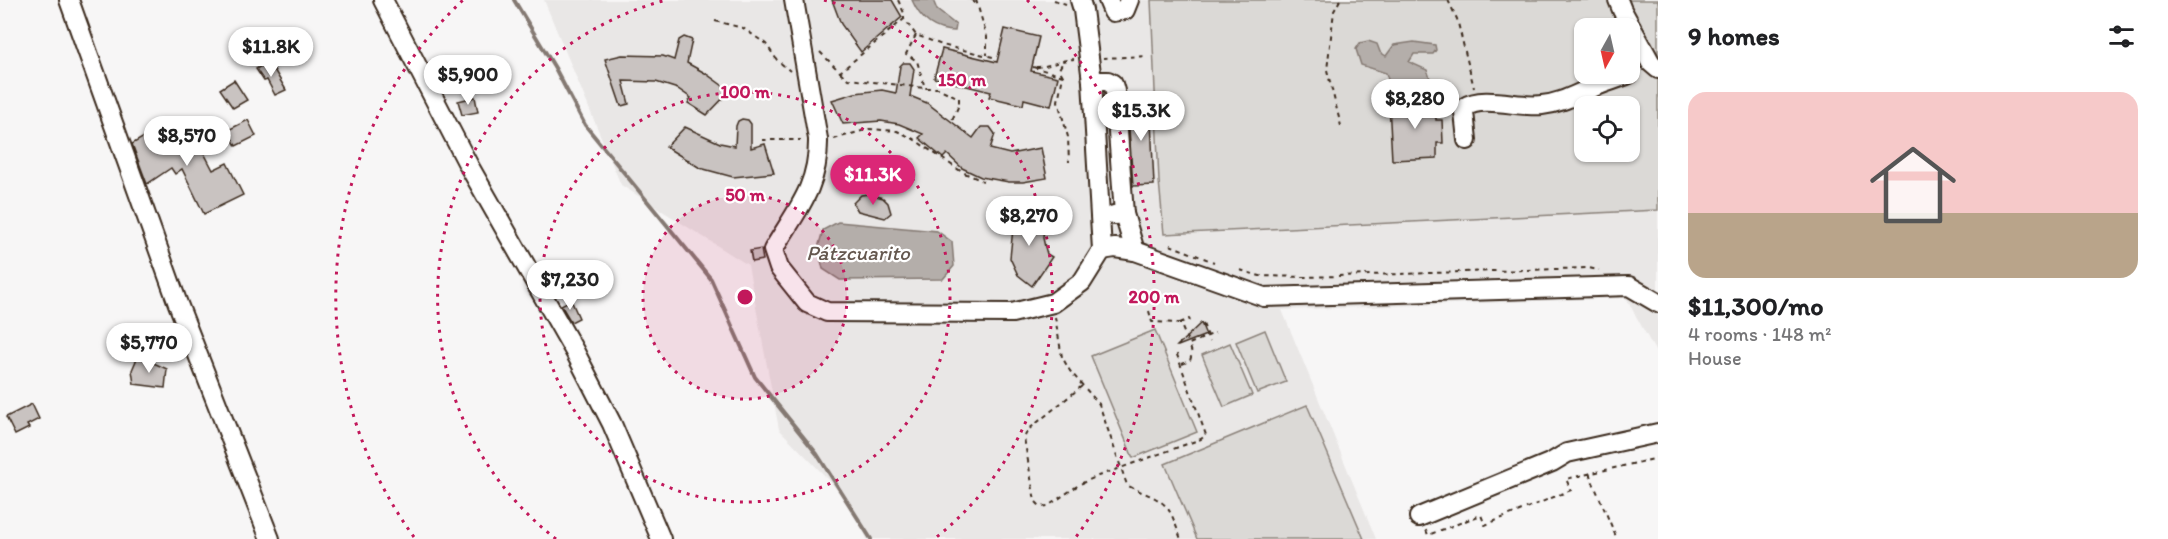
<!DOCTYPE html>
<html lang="en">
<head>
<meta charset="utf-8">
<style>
  body { margin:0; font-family:Itim,sans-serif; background:#f6f6f6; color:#202124; height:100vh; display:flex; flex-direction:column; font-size:22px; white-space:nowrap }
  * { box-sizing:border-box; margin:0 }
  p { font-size:20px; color:#757577 }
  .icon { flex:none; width:33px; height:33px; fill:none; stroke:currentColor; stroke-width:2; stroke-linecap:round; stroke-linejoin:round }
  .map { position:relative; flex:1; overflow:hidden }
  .drawer { display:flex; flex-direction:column; background:#fff; width:510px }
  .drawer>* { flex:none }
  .needle { width:39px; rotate:188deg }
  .fabs { position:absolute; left:1574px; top:18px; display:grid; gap:12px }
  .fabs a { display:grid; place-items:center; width:66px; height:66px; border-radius:12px; background:#fff; box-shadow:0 2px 4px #0004; font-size:30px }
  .price { position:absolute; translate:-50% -51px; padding:0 14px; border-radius:21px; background:#fff; color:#222; font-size:20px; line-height:39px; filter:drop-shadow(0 2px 3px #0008) }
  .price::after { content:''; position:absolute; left:50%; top:36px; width:18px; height:14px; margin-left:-9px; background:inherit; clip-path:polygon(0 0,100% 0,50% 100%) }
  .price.selected { background:#db2777; color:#fff }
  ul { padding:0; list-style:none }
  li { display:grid; align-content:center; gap:12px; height:318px; padding:0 30px }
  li+li { border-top:2px solid #e0e0e0 }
  li span { display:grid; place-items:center; height:186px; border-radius:18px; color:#555 }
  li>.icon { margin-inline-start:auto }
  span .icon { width:108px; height:108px; fill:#fffc; stroke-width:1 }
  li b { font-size:26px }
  h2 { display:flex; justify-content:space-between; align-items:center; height:72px; padding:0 30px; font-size:26px }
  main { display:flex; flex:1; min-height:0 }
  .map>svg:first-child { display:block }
</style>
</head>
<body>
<main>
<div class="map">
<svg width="1658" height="539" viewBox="0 0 1658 539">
  <rect width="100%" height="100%" fill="#f7f6f6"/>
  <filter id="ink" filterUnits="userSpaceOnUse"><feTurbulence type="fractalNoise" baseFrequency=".0167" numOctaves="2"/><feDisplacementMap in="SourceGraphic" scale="12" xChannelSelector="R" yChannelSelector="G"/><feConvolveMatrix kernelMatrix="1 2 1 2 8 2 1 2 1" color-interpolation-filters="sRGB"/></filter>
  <g filter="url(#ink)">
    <polygon fill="#e9e7e6" points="544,0 1151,0 1159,181 1164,234 1658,210 1658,356 1626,298 1282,310 1376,539 867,539 854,511 830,481 779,429 748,265 621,185"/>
    <g fill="#dbd9d6" stroke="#8b827a" stroke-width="1.5" fill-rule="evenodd">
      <path d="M1151,0h507v210l-494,24 -5,-53zM1584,28h45v46h-45zM1584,106h45v46h-45z"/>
      <polygon points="1155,330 1197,432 1133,458 1091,356"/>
      <polygon points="1265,330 1286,382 1257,393 1236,342"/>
      <polygon points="1230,343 1252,395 1224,407 1202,355"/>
      <polygon points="1307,405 1364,539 1197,539 1165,464"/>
    </g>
    <g fill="#b4aeaa" stroke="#847972" stroke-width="1.5">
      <path d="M912,0h21l4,10 19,15 -1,6c-21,0 -35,-12 -43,-31z"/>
      <path d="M1368,41l9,3 3,8 6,4 8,-11 20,-3 21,3 1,5 -3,4h-19l-5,8 18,8c15,35 -17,27 -37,16l-4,-13 -25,-8 -5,-16 4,-6z"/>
      <polygon points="838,222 937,231 952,242 954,266 943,279 840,280 823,269 818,248 823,230"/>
    </g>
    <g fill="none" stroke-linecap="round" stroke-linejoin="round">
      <polyline stroke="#847972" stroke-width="4" points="514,0 555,68 585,125 711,279 755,377 817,454 871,539"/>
    </g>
    <g fill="#c9c3c1" stroke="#3b2a1e" stroke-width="1.5">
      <polygon points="832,0 892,0 902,17 861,52 841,24"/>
      <polygon points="1005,29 1039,37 1031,71 1058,77 1051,106 1024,99 1023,105 989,97 991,92 934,78 942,49 997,62"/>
      <polygon points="684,37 692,40 687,63 705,73 730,91 707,115 688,103 691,98 678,89 656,82 623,81 629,104 621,106 605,59 622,55 663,56 674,60 679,40"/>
      <polygon points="269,61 286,90 275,95 267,80 264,81 256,69"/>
      <polygon points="903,63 910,63 914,69 910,96 927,103 973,138 981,127 990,127 995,134 990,149 1010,154 1041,148 1047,178 1023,182 1009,182 981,177 962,168 947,154 943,158 919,138 923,134 899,124 881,121 843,124 832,100 855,93 882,90 896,93 900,66"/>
      <polygon points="234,80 247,100 233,108 220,89"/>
      <polygon points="475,97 478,112 462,115 458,101"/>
      <polygon points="1127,99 1150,99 1154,185 1133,186"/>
      <polygon points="1435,101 1436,120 1442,120 1443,143 1437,143 1437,158 1392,160 1389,103"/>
      <polygon points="742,119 748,120 751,124 751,148 765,144 774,173 733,177 700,168 666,147 685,127 720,143 735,146 736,126 738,121"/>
      <polygon points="248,120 256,136 236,146 228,130"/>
      <polygon points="191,128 203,146 201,147 213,170 227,163 243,195 204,214 182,169 175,174 171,168 147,184 132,144 156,130 159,135 165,132 170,140"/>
      <polygon points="869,194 883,198 888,203 891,213 885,218 858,211 853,203 861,195"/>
      <polygon points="1023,205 1044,225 1043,238 1045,247 1047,254 1052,257 1032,286 1018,275 1010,258 1013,228"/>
      <polygon points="761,249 763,260 752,262 750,251"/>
      <polygon points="571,300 579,318 571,322 561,305"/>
      <polygon points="1201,323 1206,335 1178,346 1177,346"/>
      <polygon points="138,356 167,369 165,388 134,384 132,370"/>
      <polygon points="32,404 39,419 27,425 29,428 15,435 6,417"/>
    </g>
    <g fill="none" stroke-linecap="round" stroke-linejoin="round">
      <defs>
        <g id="minor">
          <polyline points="69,0 178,304 270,539"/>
          <polyline points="383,0 469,166 575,352 612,424 661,539"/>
          <path d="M794,0l24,139c1,48 -22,72 -45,111l6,18 28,35 20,9 185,1 41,-10 29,-21 20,-32 -10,-169 -9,-71 -3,-10"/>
          <polyline points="1108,0 1113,12 1125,10 1129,0"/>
          <polyline points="1618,0 1622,10 1651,63 1658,69"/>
          <polyline points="1092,81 1108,81 1113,84 1115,91 1124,214"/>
          <path d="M1467,140l-3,-28 1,-5c18,-12 55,1 77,-2 20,-2 34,-11 52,-18 12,-5 23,-8 35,-13"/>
          <polyline points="1114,215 1124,214 1135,251"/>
          <polyline points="1102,250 1115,248 1135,251 1264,297 1629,286 1658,303"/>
          <polyline points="1419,517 1552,462 1567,453 1658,433"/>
        </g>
      </defs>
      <use href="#minor" stroke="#3b2a1e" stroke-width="22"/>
      <g stroke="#3b2a1e" stroke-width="2" stroke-dasharray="4.5 4.5" stroke-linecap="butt">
        <polyline points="898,0 904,13 904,19"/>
        <polyline points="972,0 977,5"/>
        <polyline points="976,0 987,37 987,55"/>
        <polyline points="1054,0 1066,4"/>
        <polyline points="1340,0 1334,11 1327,70 1341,126"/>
        <polyline points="1448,0 1457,19 1474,88"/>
        <polyline points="715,21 743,28 766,44 777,60 790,71"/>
        <polyline points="916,35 906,54 917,61 925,88 938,88 959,98 959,105 952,120"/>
        <polyline points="820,52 840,72 904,19 916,35 942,45 997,58"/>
        <polyline points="1103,58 1148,56"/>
        <polyline points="1033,67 1063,76 1058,101 1068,137 1069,162"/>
        <path d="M1036,67c13,0 24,-7 38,-8"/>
        <polyline points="840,72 848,79 925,88"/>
        <polyline points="1063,76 1059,69 1064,60"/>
        <polyline points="834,139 869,129 897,131 912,138 962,172 983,181"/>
        <polyline points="762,140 801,140"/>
        <polyline points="1170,245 1214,262"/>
        <polyline points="1240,270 1260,276 1307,277 1588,268 1599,270"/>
        <polyline points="1149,311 1152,322 1180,323 1189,344 1215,333"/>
        <path d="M1055,317l7,40 8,14 29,33 28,81c11,7 24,9 34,17 11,7 15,25 20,37"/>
        <polyline points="1180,323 1189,319 1190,321"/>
        <polyline points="1203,324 1210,341"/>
        <polyline points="1182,364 1190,361 1192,353 1189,344"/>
        <polyline points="1082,386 1028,430 1024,438 1035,501 1041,507 1048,506 1080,484 1098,476 1201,439 1206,435 1176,352"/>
        <polyline points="1589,473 1617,539"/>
        <polyline points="1426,530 1428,535 1481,515 1485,525 1571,490 1566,479 1658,458"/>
      </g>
      <use href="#minor" stroke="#fff" stroke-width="18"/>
    </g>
  </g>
  <circle cx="745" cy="297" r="102" fill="#c2185b" fill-opacity=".12"/>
  <g fill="none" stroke="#c2185b" stroke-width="3" stroke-dasharray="3 6">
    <circle cx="745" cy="297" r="102"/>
    <circle cx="745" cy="297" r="205"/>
    <path d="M556 539A307 307 0 0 1 666 0M824 0A307 307 0 0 1 934 539"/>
    <path d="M414 537A409 409 0 0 1 463 0M1027 0A409 409 0 0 1 1076 537"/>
  </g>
  <g text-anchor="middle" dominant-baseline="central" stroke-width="4.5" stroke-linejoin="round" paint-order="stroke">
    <g font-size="21" font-style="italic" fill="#65584f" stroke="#fff">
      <text x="858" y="252">Pátzcuarito</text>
    </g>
  </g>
  <circle cx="745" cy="297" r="9" fill="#c2185b" stroke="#fff" stroke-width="3"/>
  <g font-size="18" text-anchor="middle" font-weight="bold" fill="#c2185b" stroke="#fff" stroke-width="4.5" stroke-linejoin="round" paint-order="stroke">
    <text x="962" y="86">150 m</text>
    <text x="745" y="98">100 m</text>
    <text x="745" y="201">50 m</text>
    <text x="1154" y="303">200 m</text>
  </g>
</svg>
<div class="fabs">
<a><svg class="needle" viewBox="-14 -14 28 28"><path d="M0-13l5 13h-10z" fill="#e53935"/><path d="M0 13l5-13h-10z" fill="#757577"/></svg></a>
<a><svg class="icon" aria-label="locate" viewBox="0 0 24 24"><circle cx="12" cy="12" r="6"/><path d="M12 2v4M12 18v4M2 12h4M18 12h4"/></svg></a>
</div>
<b class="price" style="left:271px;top:78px">$11.8K</b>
<b class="price" style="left:468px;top:106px">$5,900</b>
<b class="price" style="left:1415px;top:130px">$8,280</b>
<b class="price" style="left:1141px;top:142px">$15.3K</b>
<b class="price" style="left:187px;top:167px">$8,570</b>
<b class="price selected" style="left:873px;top:206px">$11.3K</b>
<b class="price" style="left:1029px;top:247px">$8,270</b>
<b class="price" style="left:570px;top:311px">$7,230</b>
<b class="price" style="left:149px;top:374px">$5,770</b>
</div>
<section class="drawer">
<h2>9 homes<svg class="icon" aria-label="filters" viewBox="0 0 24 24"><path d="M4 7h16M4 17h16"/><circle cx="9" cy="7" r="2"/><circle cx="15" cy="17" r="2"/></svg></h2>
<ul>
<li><span style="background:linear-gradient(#f6c9c9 65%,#b9a48a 0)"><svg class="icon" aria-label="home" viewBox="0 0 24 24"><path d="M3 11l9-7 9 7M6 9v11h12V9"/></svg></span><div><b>$11,300/mo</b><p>4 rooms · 148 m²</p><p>House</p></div></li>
</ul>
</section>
</main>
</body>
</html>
